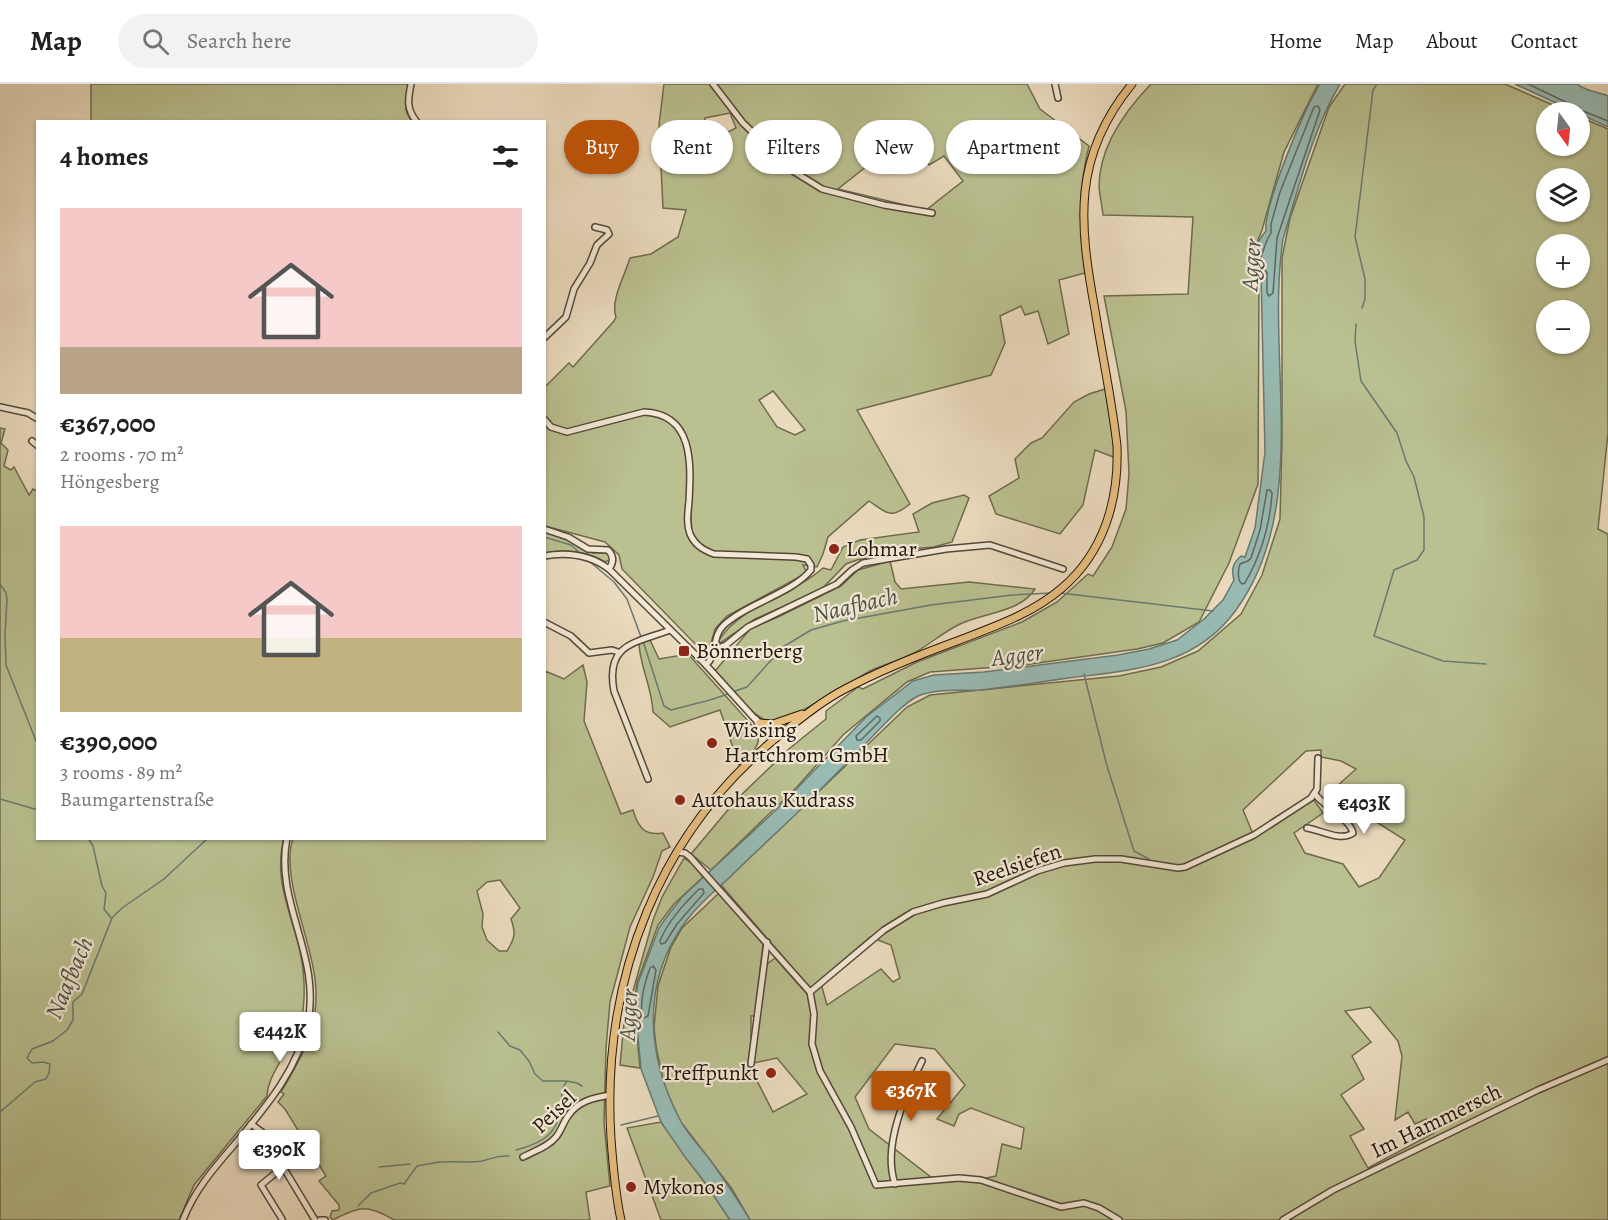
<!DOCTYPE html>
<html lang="en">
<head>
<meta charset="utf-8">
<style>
  body { margin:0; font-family:Alegreya,serif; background:#f2f2f2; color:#202124; height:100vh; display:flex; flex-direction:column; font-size:22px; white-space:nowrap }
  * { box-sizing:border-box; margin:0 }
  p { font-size:20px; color:#757577 }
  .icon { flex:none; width:33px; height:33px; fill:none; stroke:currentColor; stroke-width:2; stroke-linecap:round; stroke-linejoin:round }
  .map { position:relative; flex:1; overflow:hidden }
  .sheet { position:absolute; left:36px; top:36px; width:510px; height:720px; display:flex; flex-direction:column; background:#fff; border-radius:0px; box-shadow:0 2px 4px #0004 }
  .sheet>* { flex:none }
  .top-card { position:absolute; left:564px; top:36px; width:570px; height:54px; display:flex; gap:12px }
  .needle { width:39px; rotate:165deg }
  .buttons { position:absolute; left:1536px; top:18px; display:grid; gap:12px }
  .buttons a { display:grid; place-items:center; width:54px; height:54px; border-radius:50%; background:#fff; box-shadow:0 2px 4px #0004; font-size:30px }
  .price { position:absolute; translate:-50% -51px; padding:0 14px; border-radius:6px; background:#fff; color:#222; font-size:20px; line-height:39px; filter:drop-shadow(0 2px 3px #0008) }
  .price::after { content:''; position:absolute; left:50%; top:36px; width:18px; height:14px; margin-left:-9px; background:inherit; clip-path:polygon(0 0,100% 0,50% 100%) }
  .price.on { background:#b45309; color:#fff }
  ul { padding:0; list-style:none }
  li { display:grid; align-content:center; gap:12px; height:318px; padding:0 24px }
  li span { display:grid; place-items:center; height:186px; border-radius:0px; color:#555 }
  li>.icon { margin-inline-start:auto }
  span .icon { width:108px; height:108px; fill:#fffc; stroke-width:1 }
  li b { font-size:26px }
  h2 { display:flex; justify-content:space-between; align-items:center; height:72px; padding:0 24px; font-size:26px }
  .tag { padding:0 21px; border-radius:27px; background:#fff; box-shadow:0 2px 4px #0004; font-size:21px; line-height:54px }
  .tag.on { background:#b45309; color:#fff }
  header { display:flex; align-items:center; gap:36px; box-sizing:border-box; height:84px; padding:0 30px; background:#fff; border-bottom:2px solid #e0e0e0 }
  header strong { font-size:28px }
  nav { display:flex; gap:33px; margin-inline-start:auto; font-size:21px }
  .search { width:420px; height:54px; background:#f2f2f2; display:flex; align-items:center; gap:15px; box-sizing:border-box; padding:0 21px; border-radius:33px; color:#757577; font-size:22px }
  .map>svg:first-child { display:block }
</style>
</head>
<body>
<header>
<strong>Map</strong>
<div class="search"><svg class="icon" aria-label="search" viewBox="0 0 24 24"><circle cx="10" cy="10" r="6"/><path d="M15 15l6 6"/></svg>Search here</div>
<nav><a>Home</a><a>Map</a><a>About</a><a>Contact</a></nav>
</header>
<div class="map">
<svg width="1608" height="1136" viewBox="0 0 1608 1136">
  <rect width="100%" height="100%" fill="#ebdbbe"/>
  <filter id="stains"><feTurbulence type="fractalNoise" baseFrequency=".00333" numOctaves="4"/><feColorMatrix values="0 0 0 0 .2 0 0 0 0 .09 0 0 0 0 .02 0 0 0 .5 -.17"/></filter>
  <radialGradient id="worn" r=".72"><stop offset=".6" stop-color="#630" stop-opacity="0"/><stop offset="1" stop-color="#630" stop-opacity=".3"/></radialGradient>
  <g fill="#bac090" stroke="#6e6b4e" stroke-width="1.5" fill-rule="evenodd">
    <path d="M91,0h318c-3,13 -7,27 3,37l-321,1z"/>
    <path d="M664,0h363l13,25 49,37c-11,43 -10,84 -4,127l-26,7 10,54 -21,10 -10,-33 -13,4 -4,-9 -21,10 5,27 -14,32 -134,35 53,94c-20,16 -23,9 -41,-3l-41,36 -5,17 -6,13 -14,-2 3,6 -3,4 -76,41 -12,13 -4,14 -8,9 -81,-83 -3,-14 -14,-13 -60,-16 -1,-138 25,-25 4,4 41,-46 2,-4c-6,-16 9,-42 14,-59l21,-4 27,-17 8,-27 -23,-2 -4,-83zM730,29l6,15 -8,4 -24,-3 1,-11zM909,49l20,32 15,-9 19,25 -37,29 -88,-21zM773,307l32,39 -10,5 -18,-8 -18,-27z"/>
    <path d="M1151,0h167l-34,68 -22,78 -11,27 8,17 -1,210 -29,79 -30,59 -36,21 -26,6 -113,16 -94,7 -23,10 -64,53 -46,52 -86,83 -20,-16 46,-55 53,-51 36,-29v-8l32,-24 5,2 54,-27 105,-40 35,-20 31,-28 5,2 19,-29 14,-38 3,-35 -3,-63 -22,-115 84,-2 5,-77 -90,-2c-1,-9 -3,-19 -4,-28 0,-39 26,-76 52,-103z"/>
    <path d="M1345,0h160l64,28h-23v34h34v-29l28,12v304l-10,96 10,5v686h-858l-18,-31 -51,-67 -16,-33 -9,-43 -2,-19 4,-41 13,-39 11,-19 37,-35 44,51 -8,72h-4v53l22,43 34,-18 -30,-36 -23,5 12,-98 9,-7 32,36 3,-6 -89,-103 186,-178 23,-12 189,-19 42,-9 37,-16 43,-37 21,-39 18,-56 2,-79v-182l8,-40 39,-111zM1546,94h34v34h-34zM1546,160h34v34h-34zM1546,226h34v34h-34zM1321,666v7l20,4 15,8 -21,19 38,32 32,20 -26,38 -20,9 -16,-23 -38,-11 -11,-20 29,-20 -9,-13 -61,34 -10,-24 63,-59zM870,853l21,8 9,33 -7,4 -12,-13 -54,36 -7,-25zM1370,923l28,34 4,15 -7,64 13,-8 7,12 11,-5 8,14 -66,35 -18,-32 14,-7 -23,-34 23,-16 -12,-23 19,-14 -26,-31zM895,960l40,5 30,36 -28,34 17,7 5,-12 12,-6 53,20 -3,21 -19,-5 -6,32c-19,5 -46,8 -65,1l-62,-48 -14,-32z"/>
    <polygon points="1105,305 1116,374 1095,366 1083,421 1060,450 996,430 989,412 1019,394 1015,375 1031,359 1042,354 1074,318 1089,310"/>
    <path d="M0,344l5,1 -4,14 7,7 -4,16 7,4 3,-3 15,28 4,-6 4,2 1,347 246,1c-11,40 7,73 16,112 7,33 5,62 -4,95l-7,-3c-7,20 -21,33 -22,53l-73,89 -15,35h-179z"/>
    <path d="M964,411l5,3 -17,44 -18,5 -24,2 -53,11 -11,4 -25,26 -66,29 -35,24 -1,-3c22,-35 74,-45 104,-72l8,2 12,-23 17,-7 59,-8 -6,-18 19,-11z"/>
    <path d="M545,448l11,2 37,19h14l4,6 -6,3c-19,-12 -39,-13 -60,-9z"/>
    <path d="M890,477l5,21 6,7 68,-7 66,7c-15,24 -54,24 -77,36 -16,8 -30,21 -46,29 -12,6 -26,10 -38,15 -21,10 -87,57 -106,52 -17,-5 -40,-36 -53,-50l36,-43 27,-11 63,-31 17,-16z"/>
    <path d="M650,556l9,19 29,-5 70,78c4,15 -9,23 -19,33l-19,-55 -50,17 -17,-15c-1,-26 -14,-47 -14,-70z"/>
    <path d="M583,581l4,17 -3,39 37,93 12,-4c5,17 11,26 30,23l7,14 -8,4 -9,26 -23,50 -20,75 -4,46 -2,74 6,64 -24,6 4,28h-196c-26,-16 -35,-14 -61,0l-3,-3 2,-6 7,-1v-5l-20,-24 7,-5 -41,-67 -7,-7 6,-8 -3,-2c19,-32 36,-60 35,-99 0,-45 -37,-116 -23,-154l251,-1 1,-167 19,8zM500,796l20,28 -9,11c5,14 4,19 -4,32h-8l-12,-11 -5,-13 1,-13 -6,-23 10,-9z"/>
    <polygon points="684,774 692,779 703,793 674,820 658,841 637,899 634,921 640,984 620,981 624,939 653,836 662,813"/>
    <path d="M661,1038c23,33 48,64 69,98h-69l-34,-92z"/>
  </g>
  <g fill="#98bbb4" stroke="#697970" stroke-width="1.5">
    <path d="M1320,0h20c-28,47 -41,103 -57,155 -18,120 29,266 -47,371 -41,57 -104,60 -167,68 -30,4 -59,9 -89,12 -20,1 -43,-2 -62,6 -17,9 -33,28 -46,41 -26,27 -52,53 -78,79 -22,21 -44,41 -65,62 -17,15 -35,31 -48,50 -40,60 -33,129 -2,190 7,14 19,27 29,39 15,21 29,41 42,63h-20l-27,-40 -18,-23 -24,-35 -20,-53 -6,-64 3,-22 21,-55 7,-10 16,-21 93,-86 91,-94 47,-36 21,-6 50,-3 134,-17 31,-6 28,-9 27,-21 19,-19 11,-20c-3,-11 -1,-17 7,-24l4,1 10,-29 10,-76 -4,-178c-10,-14 -7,-30 5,-43 -3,-24 39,-124 54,-147z"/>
    <path d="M1515,0h62c8,7 21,8 31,12v31z"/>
  </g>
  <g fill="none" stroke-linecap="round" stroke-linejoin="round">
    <g stroke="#5d6860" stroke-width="1.5">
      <polyline points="1528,0 1570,20 1575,27 1583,27 1608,37"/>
      <polygon points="1318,22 1320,26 1277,154 1273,209 1269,212 1267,209 1267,189 1261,179 1261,173 1267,156 1271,149 1271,140 1280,108 1314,23"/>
      <path d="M1267,406h3l2,3c-2,32 -11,62 -27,90l-3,1c-5,-4 -4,-14 -2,-20l8,-3 3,-3 9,-28z"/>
      <polygon points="877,632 880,634 880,637 861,656 857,656 856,652"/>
      <path d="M699,805h4l1,4 -27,31 -12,19 -4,1 -1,-3c8,-20 24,-37 39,-52z"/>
      <path d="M653,882l3,4 -8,46 -4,2 -2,-2c-2,-17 2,-32 8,-48z"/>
    </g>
    <g stroke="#697970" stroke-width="1.5">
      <polyline points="1362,224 1365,215 1365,195 1355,153 1373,6 1377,0"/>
      <polyline points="1356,240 1355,257 1361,297 1397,349 1406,377 1414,393 1424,433 1424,466 1417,476 1394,486 1374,552 1443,577 1486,580"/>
      <polyline points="544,453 571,461 581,470"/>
      <polyline points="589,477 614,498 627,515 641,553"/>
      <polyline points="0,500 6,509 7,515 5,551 6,581 38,662"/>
      <polyline points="1060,509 1213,527"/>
      <polyline points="643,557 664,622 671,626 710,616 728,610"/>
      <polyline points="1084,590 1107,682 1134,767 1149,775"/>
      <polyline points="732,608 747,603 783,563 811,546 843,537 931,521 1012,511 1052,509"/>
      <polyline points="0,715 38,726"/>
      <polyline points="88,754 93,762 102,802 106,809 104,825 111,834"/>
      <polyline points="498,948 510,962 520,966 529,977 535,990 543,997 566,997"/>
      <polyline points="0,1028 35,998 46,995 49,989 50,980 43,978 32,979 27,974 32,965 53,957 67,946 73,936 73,918 82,910 112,834 122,824 164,795 208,754"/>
      <polyline points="621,1041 658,1032"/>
      <path d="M516,1066c27,-7 43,-16 45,-47 1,-8 0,-15 6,-22l10,2 5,3"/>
      <polyline points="379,1083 410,1080"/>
      <path d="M358,1122l13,-13 29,-10 4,1 13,-18c7,-1 15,-3 23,-4 14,-1 28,1 42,-1 11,-2 13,-6 27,-5"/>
    </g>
    <defs>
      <g id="minor">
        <path d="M411,0c-3,15 -5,25 6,38"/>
        <polyline points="713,0 743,39 793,87 822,105 884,121 932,129"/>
        <polyline points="1055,0 1058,14"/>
        <polyline points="544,254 566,233 574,205 590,179 597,161 609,150 607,146 595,143"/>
        <polyline points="0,323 28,329 38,335"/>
        <path d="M544,335l7,8 16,5 77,-20c50,2 47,52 45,89 -1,11 -3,22 1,33 5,11 13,16 24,20l82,3 11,2 4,6v5c-20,24 -63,33 -87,55 -13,12 -5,28 -18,40"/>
        <polyline points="32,357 38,362"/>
        <path d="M544,445l24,8 20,12 20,1c6,6 6,12 1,19"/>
        <path d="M544,472c23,-4 46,-1 65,13l97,96 49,54 11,8 8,12"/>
        <polyline points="544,538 571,552 589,569 612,566 618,568"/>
        <polyline points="716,565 726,561 748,543 837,500 852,486 863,479 946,465 990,461 1063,485"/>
        <polyline points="756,635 760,646 774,655"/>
        <path d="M648,695l-34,-88c-9,-48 22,-48 56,-61"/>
        <path d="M1307,744c14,2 33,14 46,5 -3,-14 -29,-26 -38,-39"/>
        <polyline points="677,768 685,769 690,773 810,908 814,930 812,960 820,987 851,1043 876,1101 959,1094 981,1096 1061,1123 1084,1119 1099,1124 1119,1136"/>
        <polyline points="810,908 884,846 913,828 943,819 987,810 1037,787 1064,779 1095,775 1121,775 1178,784 1185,783 1254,751 1311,714 1317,705 1318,674"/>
        <polyline points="751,980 767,858"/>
        <polyline points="251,1040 262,1048 315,1136"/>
        <path d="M523,1073c11,-6 25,-10 33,-20 5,-6 7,-14 12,-21 10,-15 25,-18 42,-21"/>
        <path d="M895,1100c-13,-38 10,-88 27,-123"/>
        <polyline points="282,1135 261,1101 283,1083"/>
        <path d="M183,1136c11,-29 31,-52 51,-75 31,-37 64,-75 74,-124 13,-65 -34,-120 -21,-183"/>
        <polyline points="320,1136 325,1136"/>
        <polyline points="1283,1136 1333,1106 1538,1006 1608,976"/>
      </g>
      <g id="major">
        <polyline points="760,639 773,640 802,630"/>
        <path d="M621,1136c-6,-27 -8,-54 -10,-81 -10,-159 47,-310 175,-409 19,-15 38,-30 59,-41 36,-19 74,-34 112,-48 36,-14 75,-27 105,-53 42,-36 57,-88 55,-142 -5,-46 -15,-91 -22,-136 -16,-87 -23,-153 37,-226"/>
      </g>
    </defs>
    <use href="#minor" stroke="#544738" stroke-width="8"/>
    <use href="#major" stroke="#22160b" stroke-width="9"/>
    <use href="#minor" stroke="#f2e8d5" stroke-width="5"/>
    <use href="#major" stroke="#e6be7f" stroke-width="7"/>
  </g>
  <g fill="#8f2418" stroke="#f2e8d5" stroke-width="2">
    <circle cx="834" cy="465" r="6"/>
    <rect x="678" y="561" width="12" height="12" rx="3"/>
    <circle cx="712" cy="659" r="6"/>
    <circle cx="680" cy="716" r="6"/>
    <circle cx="771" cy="989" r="6"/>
    <circle cx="631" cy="1103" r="6"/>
  </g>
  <g text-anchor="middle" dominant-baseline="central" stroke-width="4.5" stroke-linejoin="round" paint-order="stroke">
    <g font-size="22" fill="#22160b" stroke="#f2e8d5" text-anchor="start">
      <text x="846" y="465">Lohmar</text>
      <text x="696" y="567">Bönnerberg</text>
      <text x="724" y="646">Wissing<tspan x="724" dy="25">Hartchrom GmbH</tspan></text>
      <text x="692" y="716">Autohaus Kudrass</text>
      <text x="759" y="989" text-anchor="end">Treffpunkt</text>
      <text x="643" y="1103">Mykonos</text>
    </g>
    <g font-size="22" fill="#22160b" stroke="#f2e8d5">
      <text transform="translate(1017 781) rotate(-19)">Reelsiefen</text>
      <text transform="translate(554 1028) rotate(-44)">Peisel</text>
      <text transform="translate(1436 1037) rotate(-26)">Im Hammersch</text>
    </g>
    <g font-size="24" font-style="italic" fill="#4b5046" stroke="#f2e8d5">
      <text transform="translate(1251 181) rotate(-86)">Agger</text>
      <text transform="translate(855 521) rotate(-13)">Naafbach</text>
      <text transform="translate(1017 571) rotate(-7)">Agger</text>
      <text transform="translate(69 894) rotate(-67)">Naafbach</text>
      <text transform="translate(628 931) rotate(-87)">Agger</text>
    </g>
  </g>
  <rect width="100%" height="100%" filter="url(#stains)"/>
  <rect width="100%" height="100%" fill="url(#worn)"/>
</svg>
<div class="buttons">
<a><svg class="needle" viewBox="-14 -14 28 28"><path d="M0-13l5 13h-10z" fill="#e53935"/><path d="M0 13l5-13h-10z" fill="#757577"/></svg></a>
<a><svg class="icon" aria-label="layers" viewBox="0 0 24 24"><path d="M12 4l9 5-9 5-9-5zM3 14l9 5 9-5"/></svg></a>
<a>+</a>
<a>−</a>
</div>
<b class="price" style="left:1364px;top:751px">€403K</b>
<b class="price" style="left:280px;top:979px">€442K</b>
<b class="price on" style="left:911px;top:1038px">€367K</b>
<b class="price" style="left:279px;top:1097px">€390K</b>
<div class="top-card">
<a class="tag on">Buy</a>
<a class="tag">Rent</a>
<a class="tag">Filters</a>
<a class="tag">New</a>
<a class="tag">Apartment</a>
</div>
<section class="sheet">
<h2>4 homes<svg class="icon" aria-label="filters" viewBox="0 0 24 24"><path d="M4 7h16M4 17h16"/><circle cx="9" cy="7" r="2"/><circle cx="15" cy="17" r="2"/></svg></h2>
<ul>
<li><span style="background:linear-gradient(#f6c9c9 75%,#b9a48a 0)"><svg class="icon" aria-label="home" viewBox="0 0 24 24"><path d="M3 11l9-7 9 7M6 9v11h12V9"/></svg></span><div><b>€367,000</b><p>2 rooms · 70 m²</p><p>Höngesberg</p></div></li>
<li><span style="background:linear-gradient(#f6c9c9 60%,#c2b280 0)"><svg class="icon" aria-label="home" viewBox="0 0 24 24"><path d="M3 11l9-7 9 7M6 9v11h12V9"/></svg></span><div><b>€390,000</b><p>3 rooms · 89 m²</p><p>Baumgartenstraße</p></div></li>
</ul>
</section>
</div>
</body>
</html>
